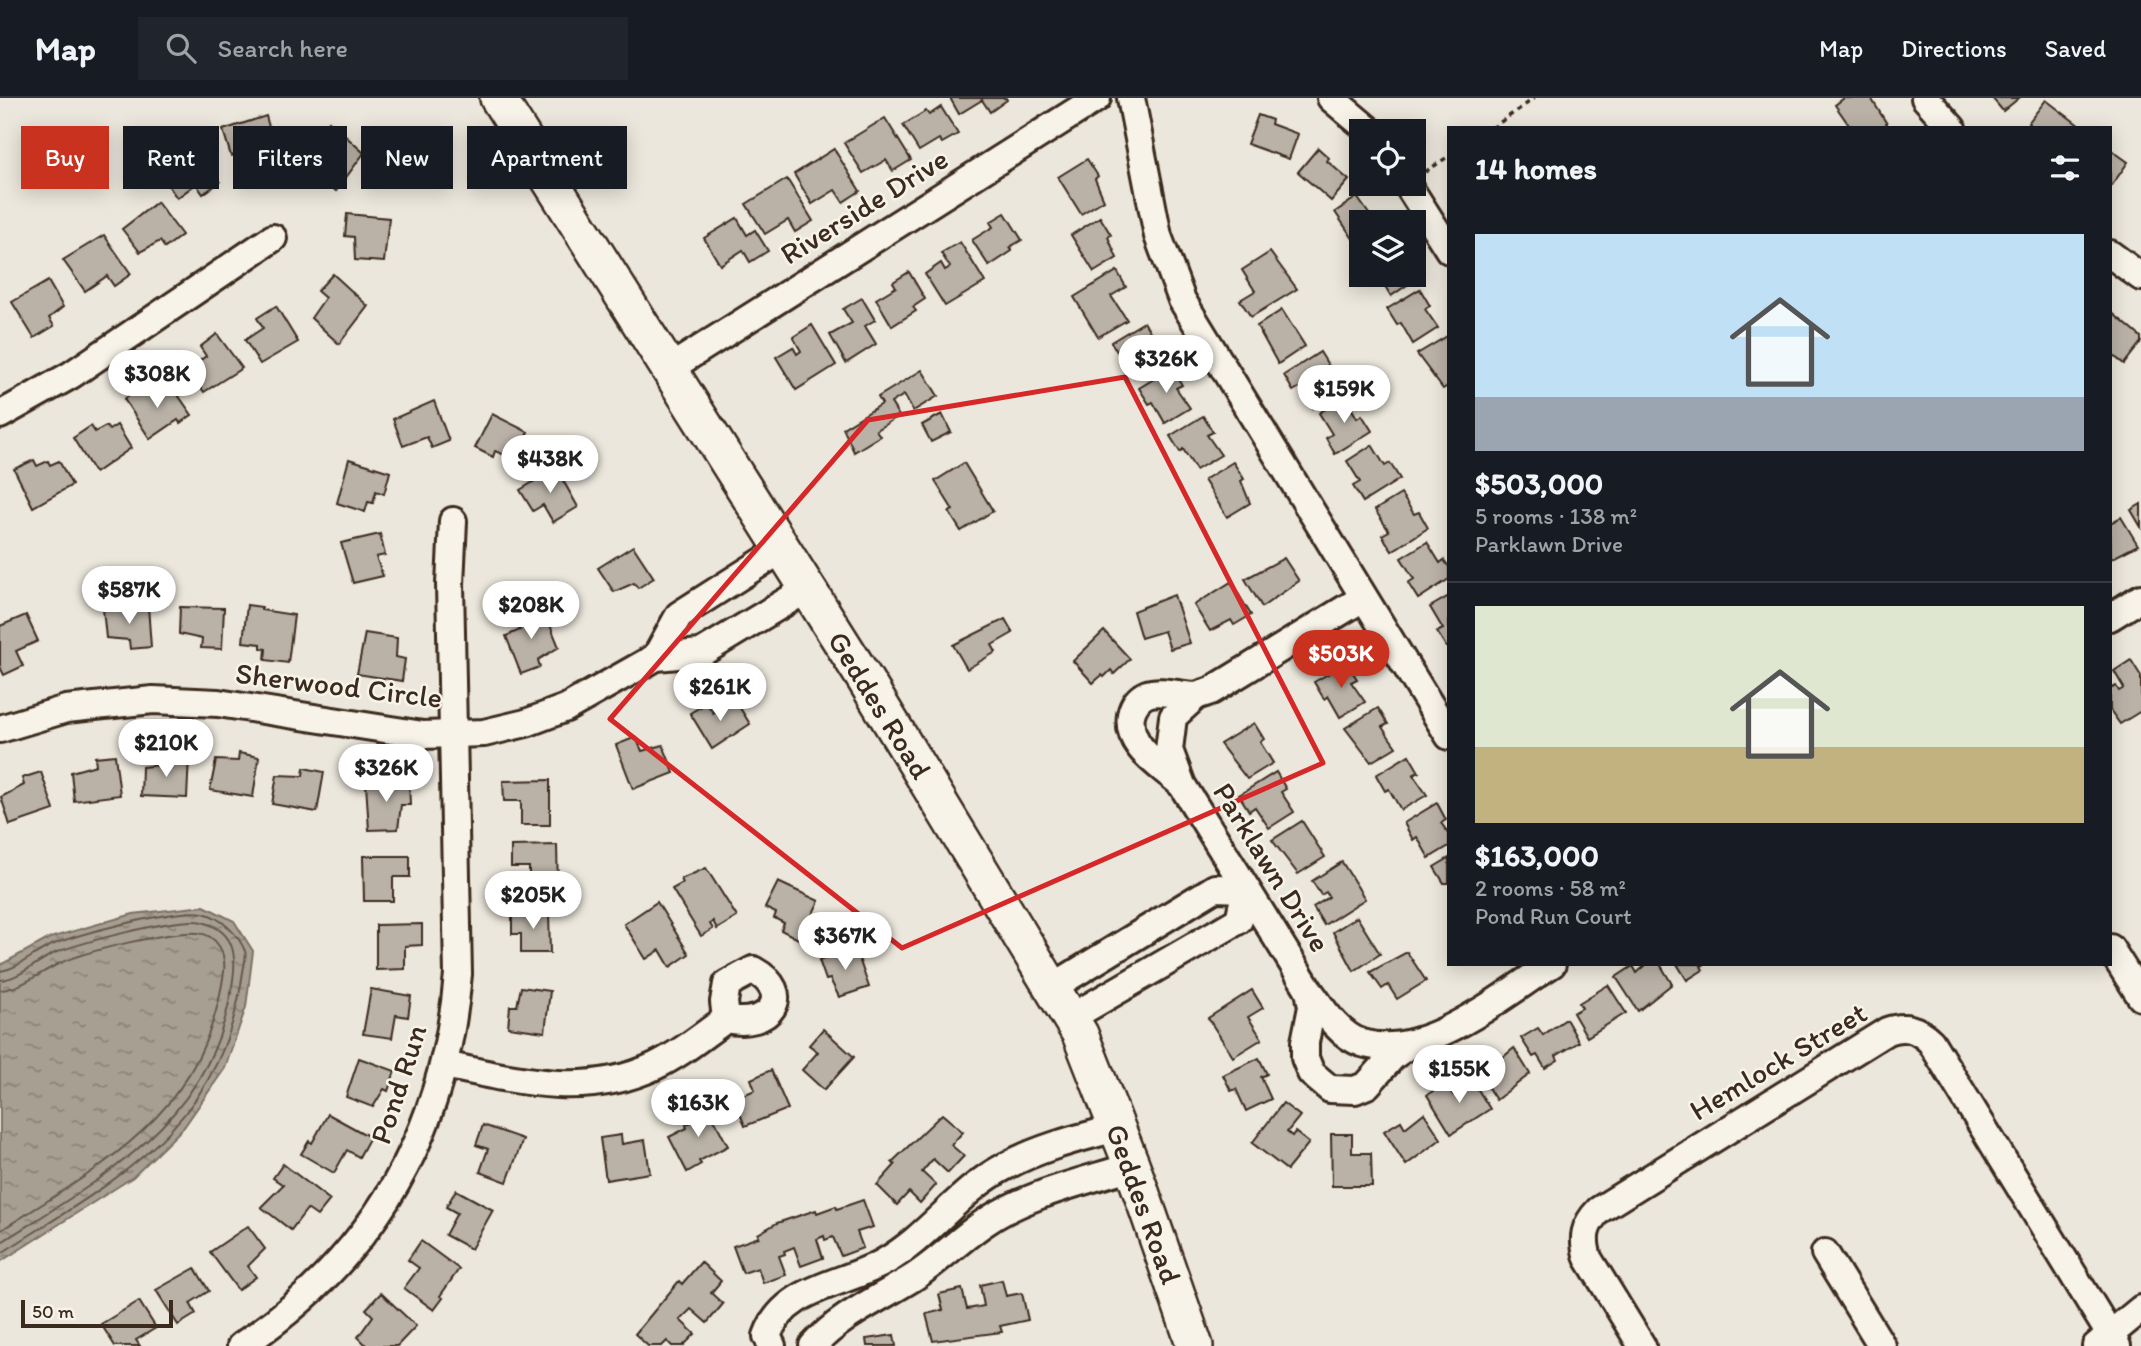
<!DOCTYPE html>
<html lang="en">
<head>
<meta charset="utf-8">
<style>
  body { margin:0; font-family:Itim,sans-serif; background:#20242c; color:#f1f3f6; height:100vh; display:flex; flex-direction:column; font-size:26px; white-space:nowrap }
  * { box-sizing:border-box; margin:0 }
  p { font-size:23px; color:#9ea1a6 }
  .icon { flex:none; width:38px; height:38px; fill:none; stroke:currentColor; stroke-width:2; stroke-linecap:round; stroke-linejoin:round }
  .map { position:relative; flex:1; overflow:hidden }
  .details { position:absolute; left:1447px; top:28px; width:665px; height:840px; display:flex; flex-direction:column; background:#171b24; border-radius:0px; box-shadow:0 4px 18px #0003 }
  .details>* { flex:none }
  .top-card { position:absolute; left:21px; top:28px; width:665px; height:63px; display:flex; gap:14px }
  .tools { position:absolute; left:1349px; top:21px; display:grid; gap:14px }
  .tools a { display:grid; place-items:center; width:77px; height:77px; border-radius:0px; background:#171b24; box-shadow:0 4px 18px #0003; font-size:35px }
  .scale { position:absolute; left:21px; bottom:18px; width:152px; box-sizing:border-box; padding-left:7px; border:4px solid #3b2a1e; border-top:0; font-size:19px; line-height:24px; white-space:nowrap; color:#3b2a1e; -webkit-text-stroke:5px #f7f3e8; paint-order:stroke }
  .price { position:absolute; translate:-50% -60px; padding:0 16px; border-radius:24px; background:#fff; color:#222; font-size:23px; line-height:46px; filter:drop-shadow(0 2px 4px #0008) }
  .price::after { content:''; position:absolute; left:50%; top:42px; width:21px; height:16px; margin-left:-10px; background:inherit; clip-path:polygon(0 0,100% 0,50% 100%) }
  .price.active { background:#c8321e; color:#fff }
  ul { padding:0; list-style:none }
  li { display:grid; align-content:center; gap:14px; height:371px; padding:0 28px }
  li+li { border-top:2px solid #363941 }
  li span { display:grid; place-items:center; height:217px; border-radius:0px; color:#555 }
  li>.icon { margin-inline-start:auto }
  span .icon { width:126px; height:126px; fill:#fffc; stroke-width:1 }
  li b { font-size:30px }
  h2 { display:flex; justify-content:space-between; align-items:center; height:84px; padding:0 28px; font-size:30px }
  .pill { padding:0 24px; border-radius:0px; background:#171b24; box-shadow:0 4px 18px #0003; font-size:24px; line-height:63px }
  .pill.active { background:#c8321e; color:#fff }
  header { display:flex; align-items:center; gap:42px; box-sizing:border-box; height:98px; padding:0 35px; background:#171b24; border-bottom:2px solid #363941 }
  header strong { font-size:33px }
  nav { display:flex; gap:38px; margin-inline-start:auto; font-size:24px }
  .search { width:490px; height:63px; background:#20242c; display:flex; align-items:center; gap:18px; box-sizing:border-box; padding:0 24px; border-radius:0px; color:#9ea1a6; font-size:26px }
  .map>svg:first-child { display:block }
</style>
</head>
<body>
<header>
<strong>Map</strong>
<div class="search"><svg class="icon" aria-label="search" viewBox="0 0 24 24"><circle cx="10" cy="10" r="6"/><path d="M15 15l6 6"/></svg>Search here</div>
<nav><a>Map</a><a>Directions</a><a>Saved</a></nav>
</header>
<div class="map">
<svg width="2141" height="1248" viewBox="0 0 2141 1248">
  <defs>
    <pattern id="water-ripples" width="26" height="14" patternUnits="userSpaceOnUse" patternTransform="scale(1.75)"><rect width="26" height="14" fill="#a89f93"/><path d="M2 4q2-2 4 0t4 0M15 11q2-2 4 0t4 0" fill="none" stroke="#8a8277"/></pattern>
  </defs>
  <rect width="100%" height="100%" fill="#ece7dc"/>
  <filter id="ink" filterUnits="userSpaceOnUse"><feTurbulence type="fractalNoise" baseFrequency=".0143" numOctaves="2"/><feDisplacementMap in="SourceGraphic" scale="14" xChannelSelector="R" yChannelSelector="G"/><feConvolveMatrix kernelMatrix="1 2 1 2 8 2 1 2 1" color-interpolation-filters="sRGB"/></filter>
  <g filter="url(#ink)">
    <polygon fill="url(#water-ripples)" stroke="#7c7064" stroke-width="2" points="204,808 234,823 253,853 246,909 225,970 184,1029 133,1079 0,1164 0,867 50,840 133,816"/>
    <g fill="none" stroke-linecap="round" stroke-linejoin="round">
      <g stroke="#67594d" stroke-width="2">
        <path d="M0,873c18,-2 35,-19 52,-26 25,-11 126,-37 151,-32 18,4 35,21 42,38 2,6 -1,14 -2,21 -21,155 -123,205 -243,282"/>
        <path d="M0,882c20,-1 38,-20 57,-28 24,-9 122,-36 145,-30 31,8 35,31 31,58 -19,140 -125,194 -233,263"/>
        <path d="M0,892c20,-1 40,-17 58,-26 24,-12 114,-34 140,-31 20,2 28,21 26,39 -20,141 -115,189 -224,259"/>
      </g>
    </g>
    <g fill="#bab2a7" stroke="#3b2a1e" stroke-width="2">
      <polygon points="950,0 1006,0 1007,2 990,14 982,2 959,16"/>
      <polygon points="1844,0 1871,0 1887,26 1881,30 1851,30 1835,7"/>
      <polygon points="1992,0 2019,0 2003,13"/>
      <polygon points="2046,2 2080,28 2079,30 2034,30 2028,25"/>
      <polygon points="941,9 958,36 942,45 939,41 919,53 903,27 926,13 929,17"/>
      <polygon points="1258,17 1272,22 1271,26 1298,36 1289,61 1247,46"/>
      <polygon points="266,18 277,58 256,65 254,57 243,60 242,55 231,58 223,32"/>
      <polygon points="885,20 911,62 893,73 886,62 863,75 844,45"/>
      <polygon points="329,23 364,55 336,93 318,79 327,68 306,52"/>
      <polygon points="196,50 220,84 203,96 196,86 177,100 161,77"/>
      <polygon points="1318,50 1329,60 1327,63 1349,82 1331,103 1298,74"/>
      <polygon points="834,51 860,93 843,104 835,92 812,106 794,76"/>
      <polygon points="2110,51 2128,64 2110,90"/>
      <polygon points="1087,61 1098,78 1095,81 1104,102 1081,116 1058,79"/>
      <polygon points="787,81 813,123 795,134 788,122 765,136 746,106"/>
      <polygon points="1357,99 1374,123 1377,120 1380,124 1362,124 1360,151 1335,114"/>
      <polygon points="157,104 182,137 165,150 160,143 140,154 122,131"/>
      <polygon points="1005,115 1022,142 1010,149 1012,153 989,168 972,142 993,129 990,124"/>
      <polygon points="347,116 389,120 384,164 355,162 354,139 345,138"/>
      <polygon points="1100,119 1111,137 1108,139 1117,160 1094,174 1071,137"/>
      <polygon points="737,120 747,137 755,132 768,153 750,164 743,152 720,167 704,140"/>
      <polygon points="104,137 131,176 114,188 107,178 85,193 63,162"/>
      <polygon points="960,144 985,184 945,208 925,176 941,165 945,172 950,169 941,155"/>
      <polygon points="1270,154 1297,191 1251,219 1240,202 1255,193 1242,172"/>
      <polygon points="1117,173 1126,189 1111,198 1127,222 1098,239 1074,199"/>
      <polygon points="909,174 925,201 913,209 916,213 892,228 876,201 896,189 893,184"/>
      <polygon points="333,176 368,208 339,246 311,220 325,200 317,193"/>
      <polygon points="1378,177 1409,177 1413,183 1391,198"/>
      <polygon points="48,183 63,209 49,220 54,228 34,240 12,204"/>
      <polygon points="1420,191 1430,208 1425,211 1438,230 1413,246 1401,225 1397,227 1387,211"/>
      <polygon points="862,200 875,222 865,228 876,246 846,265 830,237 852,225 843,211"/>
      <polygon points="276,208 298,244 260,266 245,242 263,230 257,220"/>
      <polygon points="1282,212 1305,248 1278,266 1257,228"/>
      <polygon points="2110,213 2141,239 2141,244 2124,266 2110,255"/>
      <polygon points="1144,224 1154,240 1148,244 1162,263 1137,278 1125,258 1121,260 1111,244"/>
      <polygon points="812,227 836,267 796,292 776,259 793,249 797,256 801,253 793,239"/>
      <polygon points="217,236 242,270 204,294 188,271 206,258 200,249"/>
      <polygon points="1449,237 1449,287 1443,291 1417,256"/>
      <polygon points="1320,254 1330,270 1326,274 1338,294 1313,310 1300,289 1293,293 1284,277"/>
      <polygon points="1172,270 1182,287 1176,290 1190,310 1165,325 1153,304 1149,306 1139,290"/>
      <polygon points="922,272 938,298 913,313 904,297 891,305 899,318 876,332 880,338 854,354 843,330 882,306 878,299"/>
      <polygon points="171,287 192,317 180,325 178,322 150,341 124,301 143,289 148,297 154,294 156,297"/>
      <polygon points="1345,299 1357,320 1362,317 1372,333 1335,356 1326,340 1332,336 1319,315"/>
      <polygon points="434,303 449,343 432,350 427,339 403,348 393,321"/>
      <polygon points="492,316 528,334 515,361 495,353 493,359 475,350"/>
      <polygon points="942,316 951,334 931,344 922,327"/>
      <polygon points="1203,318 1213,334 1207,337 1221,357 1196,372 1183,351 1180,354 1170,338"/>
      <polygon points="117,327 131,350 95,375 73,340 91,328 95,334 106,328 109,332"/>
      <polygon points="1372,347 1385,368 1390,365 1400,381 1363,404 1353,388 1360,384 1347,363"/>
      <polygon points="349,361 390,374 384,396 376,393 373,405 368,404 365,414 337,405"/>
      <polygon points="34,362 37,368 48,363 50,367 59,363 72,387 33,409 14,371"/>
      <polygon points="1233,364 1244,381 1241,383 1250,405 1227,419 1204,382"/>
      <polygon points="964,365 993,413 961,433 949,414 953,412 935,383"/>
      <polygon points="556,370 578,409 553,424 543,407 533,413 520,392"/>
      <polygon points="1401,396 1414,416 1419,414 1428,430 1392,453 1382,437 1389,433 1375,412"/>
      <polygon points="2141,406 2141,429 2131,412"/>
      <polygon points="2121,419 2138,447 2111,461 2110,425"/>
      <polygon points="380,436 385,457 376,459 383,478 353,485 341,445"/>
      <polygon points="1427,444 1440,465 1444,462 1449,469 1449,481 1418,501 1408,485 1414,481 1401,460"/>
      <polygon points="633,448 654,480 638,490 634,485 614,494 598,470"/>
      <polygon points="1284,460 1299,483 1262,509 1245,481"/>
      <polygon points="1231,484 1251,517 1234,527 1231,522 1210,533 1194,507"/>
      <polygon points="1174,497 1190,545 1170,551 1164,533 1141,540 1133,513"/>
      <polygon points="1449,498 1449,549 1447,550 1437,534 1443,531 1430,509"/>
      <polygon points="247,507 262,509 261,512 294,517 288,565 265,562 266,551 261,550 261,546 243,544"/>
      <polygon points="148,508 151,549 130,551 129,542 106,540 103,511"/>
      <polygon points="180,509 224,510 222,551 201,550 202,541 179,536"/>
      <polygon points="530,510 537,526 548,522 559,549 538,562 540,569 521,576 506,538 520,532 514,517"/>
      <polygon points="26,517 38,543 16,553 23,568 4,577 0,569 0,528"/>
      <polygon points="1005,521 1013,535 992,547 996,554 967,571 953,547"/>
      <polygon points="1104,533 1130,561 1114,576 1111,572 1104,579 1102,577 1093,585 1073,563"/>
      <polygon points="365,535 397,540 396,559 405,561 402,583 357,576"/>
      <polygon points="2131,562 2141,578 2141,613 2120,626 2110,612 2110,591 2116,588 2119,593 2124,590 2114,573"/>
      <polygon points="1347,565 1357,581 1351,584 1365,604 1340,619 1328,598 1324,601 1314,584"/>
      <polygon points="735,602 750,626 712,651 690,615 707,605 713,615"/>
      <polygon points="1378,610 1388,626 1382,629 1396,649 1371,664 1345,630"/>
      <polygon points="1254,625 1264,641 1260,644 1273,665 1247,681 1220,646"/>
      <polygon points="636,639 642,653 663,647 674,675 633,691 616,647"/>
      <polygon points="239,655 259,659 253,699 210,692 216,662 238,663"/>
      <polygon points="115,657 120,697 74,703 71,674 96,667 95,659"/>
      <polygon points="1409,657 1419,674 1413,677 1427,697 1401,712 1389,691 1385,693 1376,677"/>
      <polygon points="169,659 189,659 187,700 141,698 142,669 168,666"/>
      <polygon points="304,670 324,674 317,714 272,706 277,677 303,678"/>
      <polygon points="41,674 54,712 10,727 1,699 24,687 22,680"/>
      <polygon points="1276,674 1286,691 1281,694 1294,714 1269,730 1255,709 1249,713 1239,697"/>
      <polygon points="550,682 550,727 521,727 521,703 504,703 503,683"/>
      <polygon points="409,684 410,707 401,707 398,731 369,732 366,686"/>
      <polygon points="1437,705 1446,722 1441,725 1449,736 1449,748 1429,760 1417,739 1413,742 1404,725"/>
      <polygon points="1302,723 1325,759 1298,776 1272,742"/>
      <polygon points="557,747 558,792 529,792 529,769 511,769 511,748"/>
      <polygon points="363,758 410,758 410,779 393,779 393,803 364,803"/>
      <polygon points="1449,760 1449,785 1444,785 1434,769"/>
      <polygon points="1342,764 1365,801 1324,827 1313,809 1329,799 1326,794 1321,797 1312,783"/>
      <polygon points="706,770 737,819 717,831 713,823 710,826 713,831 701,838 672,791 683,785 681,781"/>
      <polygon points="778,784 819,803 800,842 781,832 784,825 774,820 776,815 765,810"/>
      <polygon points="657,804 689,856 670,869 660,852 646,861 624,826"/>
      <polygon points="549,814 550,855 521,855 521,836 512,836 512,815"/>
      <polygon points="1357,819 1380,856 1354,873 1333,834"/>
      <polygon points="422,826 422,847 405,848 405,871 376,872 376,827"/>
      <polygon points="855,849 869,889 839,899 830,881 826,882 819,862"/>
      <polygon points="1407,854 1426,883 1397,901 1388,887 1382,891 1370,874"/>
      <polygon points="1647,866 1660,866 1672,886 1638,913 1616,879 1633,868 1637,875"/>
      <polygon points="1677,866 1705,866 1701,868 1703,872 1687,882"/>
      <polygon points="1608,887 1626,915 1587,939 1573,915 1582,910 1579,905"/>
      <polygon points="521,889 550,893 545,934 508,929 510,908 517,908"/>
      <polygon points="371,891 411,898 408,919 396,917 392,940 363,936"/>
      <polygon points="1252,892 1263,910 1248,919 1262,941 1233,959 1208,920"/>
      <polygon points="1566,921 1579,944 1556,958 1558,962 1545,970 1537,957 1533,959 1521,940 1538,930 1543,937"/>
      <polygon points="823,931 854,959 824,992 802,972 818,954 809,947"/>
      <polygon points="1514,950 1530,976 1496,1002 1474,968 1491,958 1496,965"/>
      <polygon points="359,960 395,973 388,993 384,991 373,1009 346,999"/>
      <polygon points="1259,960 1267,976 1261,979 1271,1001 1246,1013 1236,991 1231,993 1223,977"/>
      <polygon points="771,972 788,1011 745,1028 734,1001 755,992 751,981"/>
      <polygon points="1471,980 1490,1011 1451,1036 1427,997 1445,985 1453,997 1458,994 1456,989"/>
      <polygon points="1283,1005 1300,1018 1287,1034 1292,1038 1295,1034 1309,1045 1287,1072 1252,1045"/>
      <polygon points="706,1006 728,1048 699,1063 701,1066 687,1074 669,1039 687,1030 686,1027 691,1024 687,1016"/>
      <polygon points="1424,1015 1441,1041 1406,1067 1384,1033 1401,1023 1405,1030"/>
      <polygon points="328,1016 370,1039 359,1059 347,1052 334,1075 301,1056 309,1043 312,1045"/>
      <polygon points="942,1016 963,1034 951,1047 964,1058 948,1075 933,1061 922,1074 936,1087 920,1105 909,1094 897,1107 877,1087 895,1067 892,1064"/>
      <polygon points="483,1027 523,1041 507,1084 480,1074 488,1051 476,1047"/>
      <polygon points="1331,1036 1352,1036 1352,1055 1371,1055 1372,1088 1332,1088"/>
      <polygon points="621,1037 622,1046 645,1042 650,1075 606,1082 600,1040"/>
      <polygon points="283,1066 330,1102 317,1118 307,1111 291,1132 261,1109 283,1087 273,1080"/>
      <polygon points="456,1092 493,1112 471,1151 445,1137 457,1115 446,1109"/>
      <polygon points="863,1102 873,1129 857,1134 863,1150 841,1158 833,1139 825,1142 824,1138 817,1141 823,1160 801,1168 794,1149 784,1153 785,1156 779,1158 786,1177 763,1185 758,1170 743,1175 733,1148 759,1139 758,1136 777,1125 816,1112 817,1115 836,1108 837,1111"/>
      <polygon points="248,1128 265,1151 248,1168 256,1179 238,1192 210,1154"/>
      <polygon points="421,1143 459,1171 440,1198 443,1200 434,1212 404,1190 419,1170 408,1162"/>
      <polygon points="701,1164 721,1183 711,1195 723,1206 707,1225 691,1211 680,1222 695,1236 683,1248 672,1248 667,1243 662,1248 648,1248 635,1236 679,1183 682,1186"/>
      <polygon points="195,1170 209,1193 190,1205 196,1216 178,1227 156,1192"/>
      <polygon points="1002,1182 1006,1198 1022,1195 1028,1222 1000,1228 1002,1234 933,1243 926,1216 943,1212 939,1196 962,1191 967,1211 984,1208 980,1187"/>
      <polygon points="381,1195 416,1228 397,1248 367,1248 358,1239 373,1218 366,1211"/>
      <polygon points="139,1203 156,1230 136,1242 140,1248 115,1248 101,1226"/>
      <polygon points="894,1237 896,1248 867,1248 866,1241"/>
    </g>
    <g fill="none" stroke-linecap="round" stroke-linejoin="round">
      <defs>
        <g id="minor">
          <polyline points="1131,0 1158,138 1182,202 1449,638"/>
          <polyline points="1331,0 1370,33"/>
          <polyline points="1925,0 1952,30"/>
          <polyline points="1407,86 1449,152"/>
          <polyline points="2110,156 2141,179"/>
          <polyline points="667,272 1097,0"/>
          <polyline points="0,317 71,277 273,140"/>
          <path d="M1363,500l-152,93 -15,5 -23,21 -4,33 13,35 127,205c13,18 29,45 53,53 62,19 139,-47 190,-79"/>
          <polyline points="2110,519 2141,500"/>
          <polyline points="656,559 679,517 781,452"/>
          <polyline points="0,631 66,611 153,602 218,605 423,637 484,635 526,625 566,610 656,559 701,555 807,491"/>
          <path d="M1180,685c-20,-18 -54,-36 -49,-68 2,-9 7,-17 16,-21 14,-5 34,2 49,2"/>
          <polyline points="2110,850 2141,899"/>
          <polyline points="1051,890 1215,790 1246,791 1239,822 1070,920"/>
          <polyline points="1309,892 1312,909 1305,944 1305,960 1311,975 1330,991 1355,992 1367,987 1393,958 1412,945"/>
          <path d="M445,967c70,15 141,34 210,1 26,-12 48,-31 71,-47 44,11 70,-26 27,-49l-26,14 -3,18 2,17"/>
          <polyline points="1825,1155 1882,1248"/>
          <path d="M241,1248c133,-89 204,-213 217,-372l-8,-390 3,-63"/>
          <path d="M772,1248l-5,-10c17,-49 76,-51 117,-74 46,-26 75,-72 122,-96 35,-19 73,-28 111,-38"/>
          <path d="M813,1248c28,-31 66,-47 101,-69 26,-17 47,-39 73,-56 43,-28 96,-39 145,-55"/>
          <path d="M1642,1248l-54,-88c-6,-20 -4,-33 11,-48l288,-179c18,-6 30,-3 44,11l186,304"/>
          <polyline points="2096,1248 2141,1211"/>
        </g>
        <polyline id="major" points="498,0 864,580 1080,936 1132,1068 1195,1248"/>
      </defs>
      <use href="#minor" stroke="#3b2a1e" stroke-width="32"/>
      <use href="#major" stroke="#3b2a1e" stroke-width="40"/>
      <g stroke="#3b2a1e" stroke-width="3.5" stroke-dasharray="5 5" stroke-linecap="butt">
        <polyline points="1492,30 1535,0"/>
        <polyline points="1425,74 1449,58"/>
      </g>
      <use href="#minor" stroke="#f7f3e8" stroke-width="26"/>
      <use href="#major" stroke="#f7f3e8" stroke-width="35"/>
    </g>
  </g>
  <path fill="none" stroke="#d62828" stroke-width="5" stroke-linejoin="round" d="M1125,279l198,386 -421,185 -292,-229 258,-299z"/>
  <g text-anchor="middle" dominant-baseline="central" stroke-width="5" stroke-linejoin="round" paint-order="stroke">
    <g font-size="30" fill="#3b2a1e" stroke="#f7f3e8">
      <text transform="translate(864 108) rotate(-32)">Riverside Drive</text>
      <text transform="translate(339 587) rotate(7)">Sherwood Circle</text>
      <text transform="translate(880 607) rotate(58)">Geddes Road</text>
      <text transform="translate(1272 769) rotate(58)">Parklawn Drive</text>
      <text transform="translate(1778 963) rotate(-31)">Hemlock Street</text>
      <text transform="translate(398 986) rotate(-72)">Pond Run</text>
      <text transform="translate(1144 1106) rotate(70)">Geddes Road</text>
    </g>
  </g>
</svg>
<div class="tools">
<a><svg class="icon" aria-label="locate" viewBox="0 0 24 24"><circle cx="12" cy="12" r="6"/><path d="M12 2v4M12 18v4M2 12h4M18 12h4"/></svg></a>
<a><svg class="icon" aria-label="layers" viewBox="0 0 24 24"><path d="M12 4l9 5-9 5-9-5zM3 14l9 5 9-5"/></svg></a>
</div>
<div class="scale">50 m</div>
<b class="price" style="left:1166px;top:297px">$326K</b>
<b class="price" style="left:157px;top:312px">$308K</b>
<b class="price" style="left:1344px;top:327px">$159K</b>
<b class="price" style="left:550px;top:397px">$438K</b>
<b class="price" style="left:129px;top:528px">$587K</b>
<b class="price" style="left:531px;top:543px">$208K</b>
<b class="price active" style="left:1341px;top:592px">$503K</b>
<b class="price" style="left:720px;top:625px">$261K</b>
<b class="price" style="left:166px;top:681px">$210K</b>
<b class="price" style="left:386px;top:706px">$326K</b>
<b class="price" style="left:533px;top:833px">$205K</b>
<b class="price" style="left:845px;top:874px">$367K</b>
<b class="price" style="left:1459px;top:1007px">$155K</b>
<b class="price" style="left:698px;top:1041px">$163K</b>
<div class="top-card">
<a class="pill active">Buy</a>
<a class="pill">Rent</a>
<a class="pill">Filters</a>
<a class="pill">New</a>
<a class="pill">Apartment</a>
</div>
<section class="details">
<h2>14 homes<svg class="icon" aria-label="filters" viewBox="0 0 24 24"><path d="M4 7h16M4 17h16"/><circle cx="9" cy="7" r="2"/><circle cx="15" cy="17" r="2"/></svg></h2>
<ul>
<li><span style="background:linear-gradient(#bfe0f5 75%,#9aa5b1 0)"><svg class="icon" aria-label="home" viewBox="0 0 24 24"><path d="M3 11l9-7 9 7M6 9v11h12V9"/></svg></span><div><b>$503,000</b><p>5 rooms · 138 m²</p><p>Parklawn Drive</p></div></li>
<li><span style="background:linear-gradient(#dfe7d0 65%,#c2b280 0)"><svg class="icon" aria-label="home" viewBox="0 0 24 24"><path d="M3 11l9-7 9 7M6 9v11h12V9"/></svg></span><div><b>$163,000</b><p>2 rooms · 58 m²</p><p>Pond Run Court</p></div></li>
</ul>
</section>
</div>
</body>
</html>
